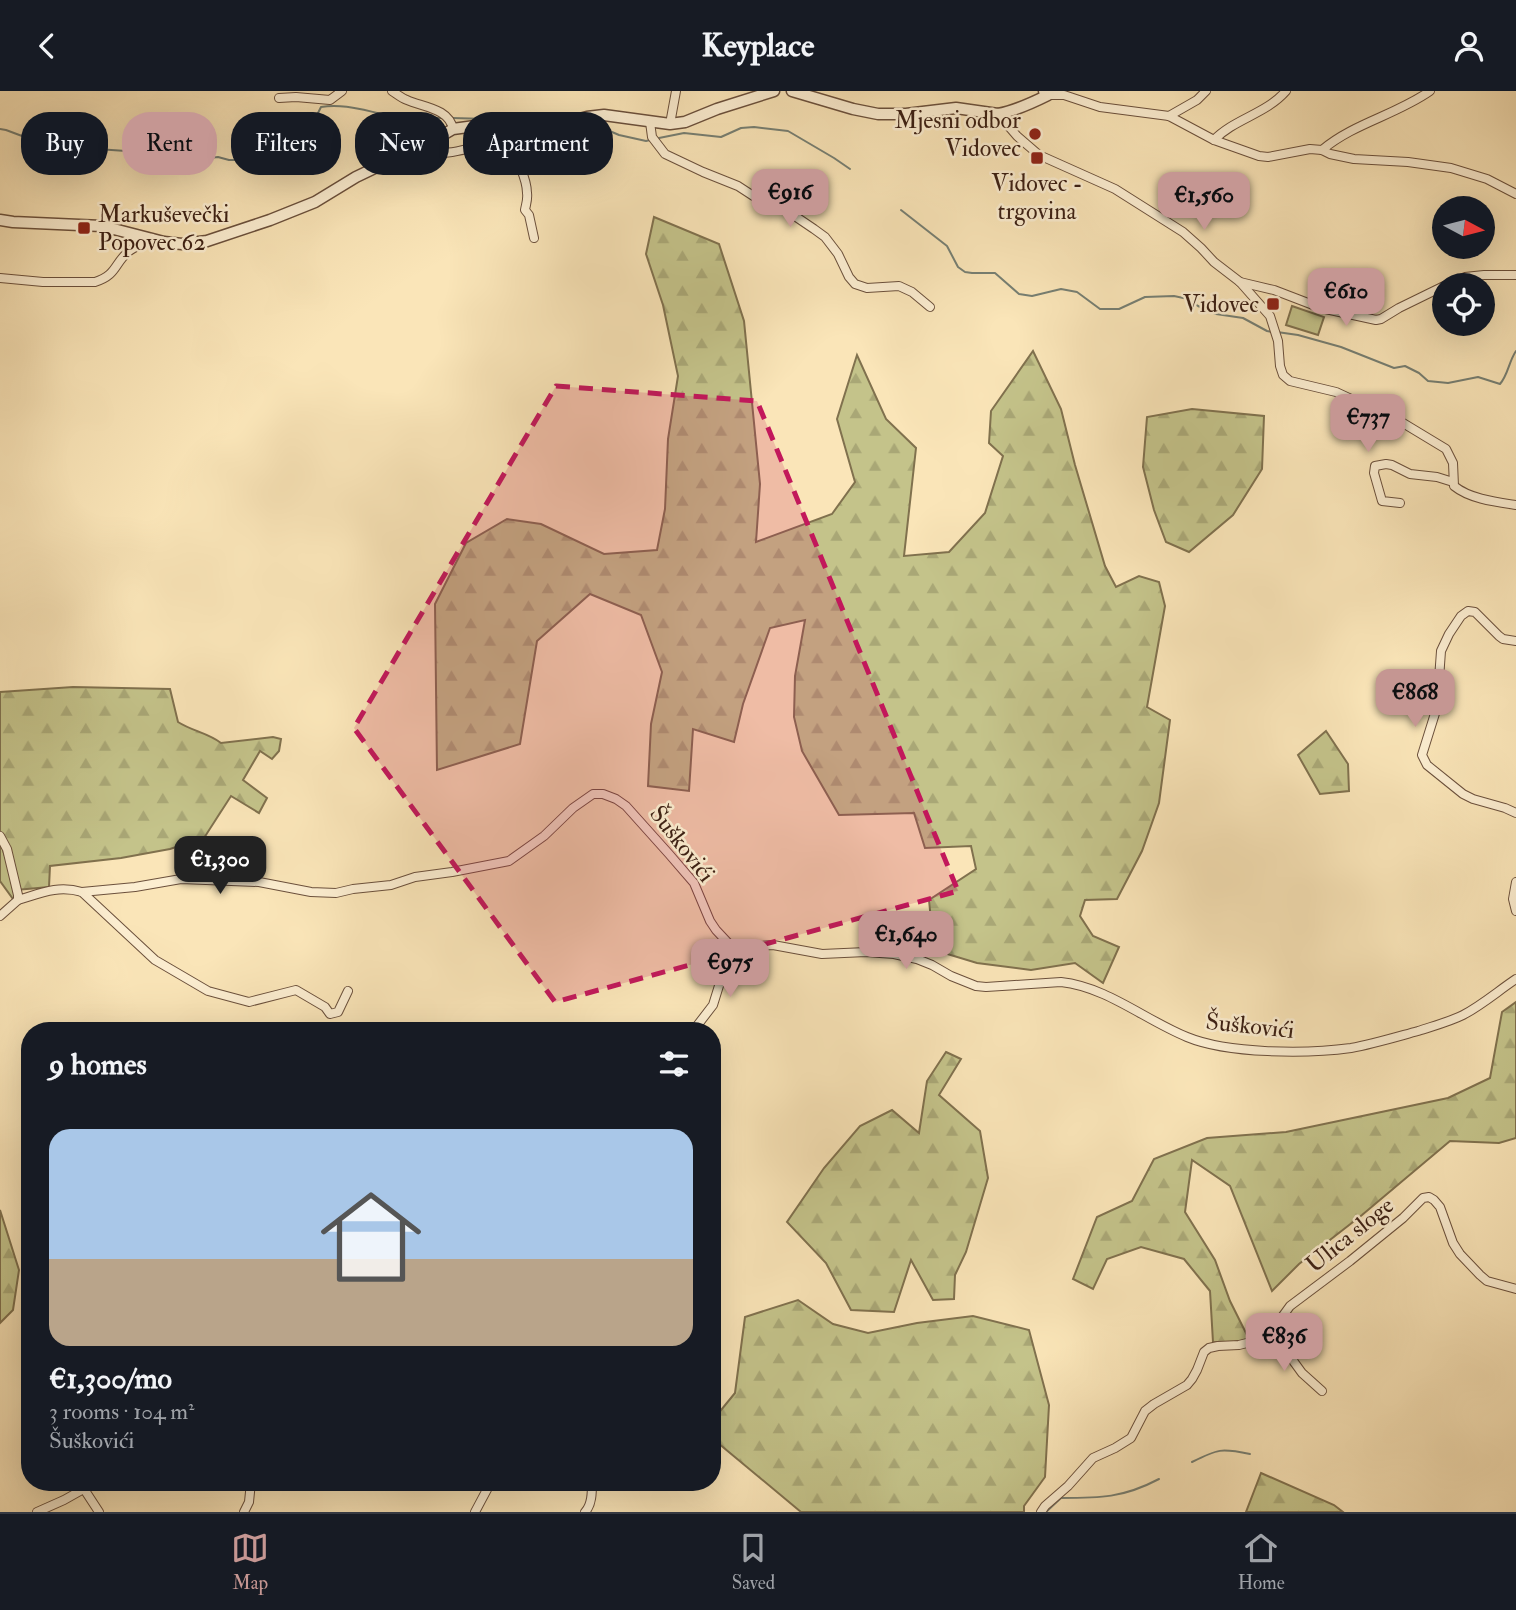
<!DOCTYPE html>
<html lang="en">
<head>
<meta charset="utf-8">
<style>
  body { margin:0; font-family:"IM FELL Double Pica",serif; background:#20242c; color:#f1f3f6; height:100vh; display:flex; flex-direction:column; font-size:26px; white-space:nowrap }
  * { box-sizing:border-box; margin:0 }
  p { font-size:23px; color:#9ea1a6 }
  .icon { flex:none; width:38px; height:38px; fill:none; stroke:currentColor; stroke-width:2; stroke-linecap:round; stroke-linejoin:round }
  .map { position:relative; flex:1; overflow:hidden }
  .drawer { position:absolute; left:21px; top:931px; width:700px; height:469px; display:flex; flex-direction:column; background:#171b24; border-radius:28px; box-shadow:0 7px 28px #0002 }
  .drawer>* { flex:none }
  .hud { position:absolute; left:21px; top:21px; width:700px; height:63px; display:flex; gap:14px }
  .needle { width:46px; rotate:97deg }
  .buttons { position:absolute; left:1432px; top:105px; display:grid; gap:14px }
  .buttons a { display:grid; place-items:center; width:63px; height:63px; border-radius:50%; background:#171b24; box-shadow:0 7px 28px #0002; font-size:35px }
  .price { position:absolute; translate:-50% -60px; padding:0 16px; border-radius:14px; background:#c59692; color:#111; font-size:23px; line-height:46px; filter:drop-shadow(0 2px 4px #0008) }
  .price::after { content:''; position:absolute; left:50%; top:42px; width:21px; height:16px; margin-left:-10px; background:inherit; clip-path:polygon(0 0,100% 0,50% 100%) }
  .price.current { background:#222; color:#fff }
  ul { padding:0; list-style:none }
  li { display:grid; align-content:center; gap:14px; height:371px; padding:0 28px }
  li span { display:grid; place-items:center; height:217px; border-radius:21px; color:#555 }
  li>.icon { margin-inline-start:auto }
  span .icon { width:126px; height:126px; fill:#fffc; stroke-width:1 }
  li b { font-size:30px }
  h2 { display:flex; justify-content:space-between; align-items:center; height:84px; padding:0 28px; font-size:30px }
  .tag { padding:0 24px; border-radius:28px; background:#171b24; box-shadow:0 7px 28px #0002; font-size:24px; line-height:63px }
  .tag.current { background:#c59692; color:#111 }
  header { display:flex; justify-content:space-between; align-items:center; height:91px; padding:0 28px; background:#171b24; font-size:32px; font-weight:700 }
  .menu { display:flex; justify-content:space-around; align-items:center; height:98px; border-top:2px solid #363941; background:#171b24; font-size:19px; color:#9ea1a6 }
  .menu a { display:grid; justify-items:center; gap:4px }
  .menu .current { color:#c59692 }
  .map>svg:first-child { display:block }
</style>
</head>
<body>
<header><svg class="icon" aria-label="back" viewBox="0 0 24 24"><path d="M15 5l-7 7 7 7"/></svg>Keyplace<svg class="icon" aria-label="person" viewBox="0 0 24 24"><circle cx="12" cy="8" r="4"/><path d="M4 21q1-7 8-7t8 7"/></svg></header>
<div class="map">
<svg width="1516" height="1421" viewBox="0 0 1516 1421">
  <defs>
    <pattern id="forest-firs" width="22" height="20" patternUnits="userSpaceOnUse" patternTransform="scale(1.75)"><rect width="22" height="20" fill="#c4c38a"/><path d="M5 1l3.5 6h-7zM16 11l3.5 6h-7z" fill="#a9a776"/></pattern>
  </defs>
  <rect width="100%" height="100%" fill="#fae5b8"/>
  <filter id="stains"><feTurbulence type="fractalNoise" baseFrequency=".00286" numOctaves="4"/><feColorMatrix values="0 0 0 0 .2 0 0 0 0 .09 0 0 0 0 .02 0 0 0 .5 -.17"/></filter>
  <radialGradient id="worn" r=".72"><stop offset=".6" stop-color="#630" stop-opacity="0"/><stop offset="1" stop-color="#630" stop-opacity=".3"/></radialGradient>
  <g fill="#c4c38a" stroke="#80714e" stroke-width="2">
    <polygon points="1292,215 1324,226 1318,244 1286,234"/>
    <polygon points="0,750 5,762 15,807 13,808 0,790"/>
  </g>
  <g fill="url(#forest-firs)" stroke="#80714e" stroke-width="2">
    <polygon points="654,126 719,153 744,230 760,393 756,451 832,423 855,391 837,328 857,264 886,328 916,357 904,465 949,461 985,422 1003,365 989,352 991,320 1033,260 1061,318 1075,374 1105,475 1116,496 1139,485 1159,491 1165,515 1147,616 1170,629 1159,712 1142,760 1117,808 1085,809 1080,825 1093,845 1119,856 1103,892 1075,872 1031,879 977,872 934,859 929,809 976,778 971,755 925,757 914,722 839,724 802,660 794,626 795,585 805,529 770,537 743,613 734,651 693,638 689,700 648,695 651,633 662,581 641,524 590,503 537,550 520,653 437,679 435,513 466,452 507,428 541,433 604,463 657,459 665,418 668,348 678,285 663,214 646,163"/>
    <polygon points="1192,318 1264,325 1262,378 1233,424 1189,461 1166,451 1154,419 1143,376 1147,326"/>
    <path d="M73,596l97,2 8,33c14,9 30,11 43,21l52,-6 8,2 -2,12 -7,8 -12,-8 -17,29 24,18 -8,15 -28,-17 -27,42 -34,11 -49,9 -71,8 -1,21 -33,3 -16,-49v-149z"/>
    <polygon points="1326,640 1348,673 1349,700 1320,703 1298,664"/>
    <polygon points="1516,911 1516,1047 1499,1052 1450,1050 1362,1124 1299,1173 1272,1200 1230,1095 1192,1069 1185,1121 1215,1169 1230,1210 1252,1254 1213,1251 1210,1200 1184,1168 1141,1156 1107,1168 1093,1198 1073,1188 1097,1126 1132,1110 1154,1068 1207,1047 1286,1041 1448,1007 1490,987 1502,921"/>
    <polygon points="946,961 961,968 939,1004 980,1040 988,1087 966,1161 955,1184 954,1208 933,1209 911,1169 894,1221 851,1219 826,1172 787,1131 824,1077 860,1035 892,1019 919,1042 927,990"/>
    <polygon points="0,1119 19,1179 13,1219 0,1232"/>
    <polygon points="798,1209 833,1233 868,1242 917,1232 973,1225 1029,1239 1049,1314 1045,1386 1024,1415 1024,1421 801,1421 712,1347 712,1330 735,1302 745,1226"/>
    <polygon points="1261,1382 1334,1414 1343,1421 1246,1421"/>
  </g>
  <g fill="none" stroke-linecap="round" stroke-linejoin="round">
    <g stroke="#767f73" stroke-width="2">
      <polyline points="452,27 488,28"/>
      <polyline points="510,36 521,42 542,49 583,34 598,35 619,44 646,50 650,49"/>
      <path d="M0,38l6,1 32,12 23,12 20,-1 16,-4 29,2 11,-6 29,-3 10,2 11,9 13,6 18,-2 11,3h44l15,-2 25,-21 5,-24 3,-6c25,-4 47,5 72,9 16,3 34,2 50,2"/>
      <polyline points="659,47 684,42 721,46 741,37 754,36 788,40 834,67 850,78"/>
      <polyline points="901,119 947,155 958,176 965,181 972,182 995,182 1019,203 1032,205 1061,198 1077,201 1100,218 1119,218 1145,206 1174,205 1188,208 1198,215 1216,223 1243,227 1267,240 1272,241"/>
      <path d="M1277,241l21,3 43,12 53,21 11,-2 14,7 9,8 20,2 30,-6 22,7c8,-9 9,-23 16,-33"/>
      <path d="M1192,1371c26,-13 29,-14 58,-8"/>
      <path d="M1046,1421l15,-14c39,0 62,0 98,-19"/>
    </g>
    <defs>
      <g id="minor">
        <path d="M392,0c5,3 9,7 15,9 15,7 42,8 46,29"/>
        <polyline points="1048,4 1064,4 1100,16 1169,25 1214,49 1259,65 1268,66 1310,58 1322,59 1330,63 1354,68 1408,71 1451,77 1487,88 1516,103"/>
        <polyline points="279,7 296,6 330,9 342,0"/>
        <path d="M998,23l19,22 22,19 76,34 68,43 18,16 13,14 26,20 30,34 8,25 2,25 3,9 7,6 46,11 67,31 43,26 7,14 1,23c16,13 42,16 62,19"/>
        <polyline points="1169,25 1197,9 1206,0"/>
        <polyline points="650,31 652,46 665,63 703,81 738,95 761,110 780,115 814,138 825,146 838,163 849,186 855,193 867,197 899,195 912,201 930,216"/>
        <polyline points="670,33 676,0"/>
        <path d="M1214,49c20,-21 52,-26 72,-49"/>
        <path d="M427,53l1,5c19,9 37,-1 56,-4 8,-1 16,-1 23,0 9,9 20,35 20,48 1,6 -1,11 -2,17l4,5 5,23"/>
        <path d="M1322,59c32,-27 74,-35 108,-59"/>
        <path d="M0,187l43,4h52c22,-7 19,-18 33,-30 7,-6 17,-8 24,-14"/>
        <polyline points="1240,191 1274,199 1321,217 1376,229 1381,228 1399,217 1444,195"/>
        <polyline points="1446,194 1465,186 1484,184 1516,184"/>
        <polyline points="1400,412 1382,410 1374,382 1375,375 1386,373 1392,374 1410,383 1437,386 1453,391"/>
        <polyline points="1516,550 1503,548 1499,545 1475,521 1468,520 1461,525 1449,543 1441,560 1437,616 1422,664 1427,674 1463,703 1473,708 1505,717 1516,722"/>
        <path d="M0,745l7,13 11,46v5c23,-7 40,-15 64,-8l73,68 53,31 41,11 47,-12 29,17 5,7 8,-2 10,-21"/>
        <polyline points="1516,791 1513,808 1516,820"/>
        <path d="M82,801l53,-5 46,-8 78,3 52,10 25,1 17,-4 38,-4 24,-8 37,-5 57,-11 35,-25 29,-28 20,-14h10l13,5 10,7 43,48 25,29 16,38 6,9 15,16 3,2 39,-3 49,9 44,-2 28,2 23,5 15,6 19,11 25,10 10,1 75,-5c46,5 84,38 126,55 41,17 120,17 164,11 22,-4 45,-11 67,-17 15,-5 31,-9 45,-16 19,-10 35,-24 53,-36"/>
        <polyline points="0,825 18,809"/>
        <polyline points="693,940 713,914 722,885 734,857"/>
        <polyline points="1274,1237 1288,1256 1294,1271 1302,1282 1322,1300"/>
        <path d="M181,1391c21,5 42,4 62,0"/>
        <polyline points="84,1398 99,1421"/>
        <polyline points="37,1421 64,1409 96,1391"/>
        <polyline points="244,1421 249,1411 251,1391"/>
        <polyline points="475,1421 491,1391"/>
        <path d="M585,1421c7,-7 7,-20 7,-30"/>
        <polyline points="1041,1421 1045,1415 1068,1395 1093,1367 1115,1357 1131,1347 1145,1320 1154,1313 1187,1294 1192,1288 1197,1279 1204,1261 1209,1257 1218,1255 1239,1254 1255,1250 1267,1244 1274,1237 1290,1215 1350,1170 1403,1127 1423,1107 1429,1106 1434,1109 1440,1116 1453,1152 1460,1163 1480,1184 1487,1190 1516,1198"/>
      </g>
      <g id="tertiary">
        <path d="M792,0l61,18 25,5h28l50,-6 42,6c17,-3 34,-11 50,-19l-4,-4"/>
        <polyline points="0,129 13,131 102,135 164,151 182,153 207,150 270,129 315,111 356,86 404,63 417,59 453,38 504,31 524,32 550,36 587,26 604,24 670,33 685,31 717,18 774,0"/>
      </g>
    </defs>
    <use href="#minor" stroke="#6b503c" stroke-width="10"/>
    <use href="#tertiary" stroke="#6b503c" stroke-width="13"/>
    <use href="#minor" stroke="#fceed1" stroke-width="8"/>
    <use href="#tertiary" stroke="#fceed1" stroke-width="10"/>
  </g>
  <path fill="#c2185b" fill-opacity="0.2" stroke="#c2185b" stroke-width="5" stroke-dasharray="14 9" stroke-linejoin="round" d="M556,295l201,15 201,490 -403,111 -201,-274z"/>
  <g fill="#8f2418" stroke="#fceed1" stroke-width="2.5">
    <circle cx="1035" cy="43" r="7"/>
    <rect x="1030" y="60" width="14" height="14" rx="3.5"/>
    <rect x="77" y="130" width="14" height="14" rx="3.5"/>
    <rect x="1266" y="206" width="14" height="14" rx="3.5"/>
  </g>
  <g text-anchor="middle" dominant-baseline="central" stroke-width="5" stroke-linejoin="round" paint-order="stroke">
    <g font-size="24" fill="#3b1f13" stroke="#fceed1" text-anchor="end">
      <text x="1021" y="29">Mjesni odbor<tspan x="1021" dy="28">Vidovec</tspan></text>
      <text x="1037" y="92" text-anchor="middle">Vidovec -<tspan x="1037" dy="28">trgovina</tspan></text>
      <text x="98" y="123" text-anchor="start">Markuševečki<tspan x="98" dy="28">Popovec 62</tspan></text>
      <text x="1259" y="213">Vidovec</text>
    </g>
    <g font-size="24" fill="#3b1f13" stroke="#fceed1">
      <text transform="translate(682 753) rotate(52)">Šuškovići</text>
      <text transform="translate(1250 935) rotate(6)">Šuškovići</text>
      <text transform="translate(1350 1144) rotate(-39)">Ulica sloge</text>
    </g>
  </g>
  <rect width="100%" height="100%" filter="url(#stains)"/>
  <rect width="100%" height="100%" fill="url(#worn)"/>
</svg>
<div class="buttons">
<a><svg class="needle" viewBox="-14 -14 28 28"><path d="M0-13l5 13h-10z" fill="#e53935"/><path d="M0 13l5-13h-10z" fill="#9ea1a6"/></svg></a>
<a><svg class="icon" aria-label="locate" viewBox="0 0 24 24"><circle cx="12" cy="12" r="6"/><path d="M12 2v4M12 18v4M2 12h4M18 12h4"/></svg></a>
</div>
<b class="price" style="left:790px;top:138px">€916</b>
<b class="price" style="left:1204px;top:141px">€1,560</b>
<b class="price" style="left:1346px;top:237px">€610</b>
<b class="price" style="left:1368px;top:363px">€737</b>
<b class="price" style="left:1415px;top:638px">€868</b>
<b class="price current" style="left:220px;top:805px">€1,300</b>
<b class="price" style="left:906px;top:880px">€1,640</b>
<b class="price" style="left:730px;top:908px">€975</b>
<b class="price" style="left:1284px;top:1282px">€836</b>
<div class="hud">
<a class="tag">Buy</a>
<a class="tag current">Rent</a>
<a class="tag">Filters</a>
<a class="tag">New</a>
<a class="tag">Apartment</a>
</div>
<section class="drawer">
<h2>9 homes<svg class="icon" aria-label="filters" viewBox="0 0 24 24"><path d="M4 7h16M4 17h16"/><circle cx="9" cy="7" r="2"/><circle cx="15" cy="17" r="2"/></svg></h2>
<ul>
<li><span style="background:linear-gradient(#a9c7e8 60%,#b9a48a 0)"><svg class="icon" aria-label="home" viewBox="0 0 24 24"><path d="M3 11l9-7 9 7M6 9v11h12V9"/></svg></span><div><b>€1,300/mo</b><p>3 rooms · 104 m²</p><p>Šuškovići</p></div></li>
</ul>
</section>
</div>
<nav class="menu">
<a class="current"><svg class="icon" aria-label="map" viewBox="0 0 24 24"><path d="M3 6l6-2 6 2 6-2v14l-6 2-6-2-6 2zM9 4v14M15 6v14"/></svg>Map</a>
<a><svg class="icon" aria-label="saved" viewBox="0 0 24 24"><path d="M7 4h10v16l-5-4-5 4z"/></svg>Saved</a>
<a><svg class="icon" aria-label="home" viewBox="0 0 24 24"><path d="M3 11l9-7 9 7M6 9v11h12V9"/></svg>Home</a>
</nav>
</body>
</html>
